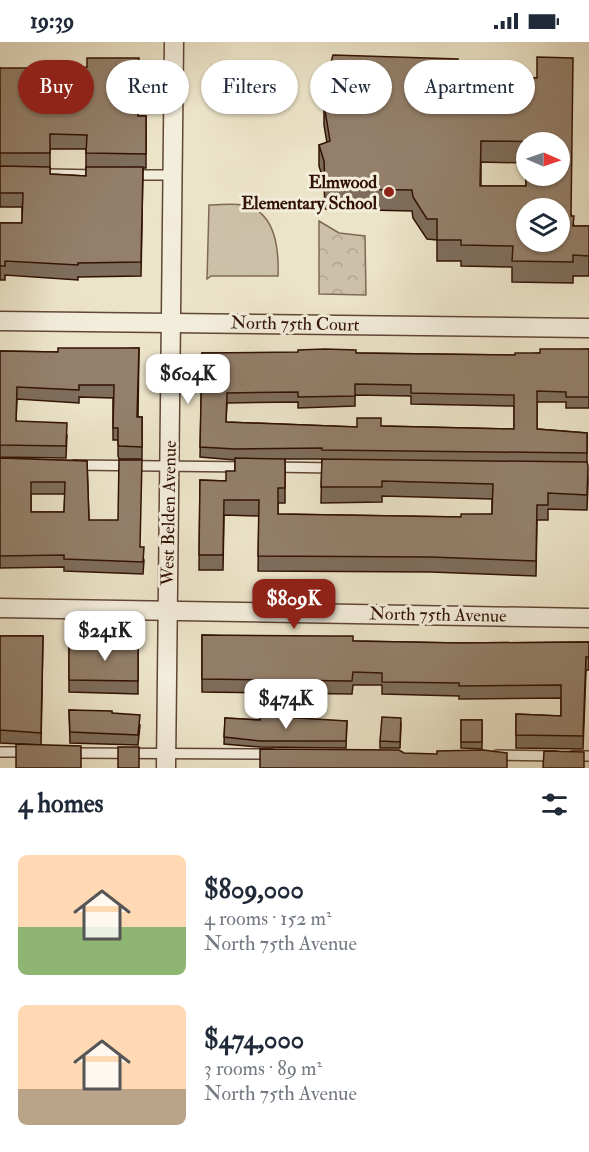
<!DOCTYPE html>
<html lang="en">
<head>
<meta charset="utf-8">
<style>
  body { margin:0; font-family:"IM FELL Double Pica",serif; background:#f2f2f3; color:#1f2937; height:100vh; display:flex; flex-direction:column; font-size:22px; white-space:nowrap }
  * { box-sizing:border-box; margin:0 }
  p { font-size:20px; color:#747a83 }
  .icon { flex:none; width:33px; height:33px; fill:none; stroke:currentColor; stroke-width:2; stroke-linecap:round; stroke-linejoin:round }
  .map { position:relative; height:726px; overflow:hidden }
  .details { display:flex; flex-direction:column; background:#fff; flex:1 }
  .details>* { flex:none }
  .guide { position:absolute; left:18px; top:18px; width:554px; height:54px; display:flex; gap:12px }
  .needle { width:39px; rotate:92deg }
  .controls { position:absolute; left:516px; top:90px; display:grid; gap:12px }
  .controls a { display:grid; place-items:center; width:54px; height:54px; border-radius:50%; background:#fff; box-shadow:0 2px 4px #0004; font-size:30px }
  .price { position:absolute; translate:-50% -51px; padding:0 14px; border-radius:12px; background:#fff; color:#222; font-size:20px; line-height:39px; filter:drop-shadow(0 2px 3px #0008) }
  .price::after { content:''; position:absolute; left:50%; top:36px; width:18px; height:14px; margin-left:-9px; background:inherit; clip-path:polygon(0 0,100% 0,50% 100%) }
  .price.current { background:#8f2418; color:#fff }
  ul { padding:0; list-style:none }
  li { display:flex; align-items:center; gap:18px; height:150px; padding:0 18px }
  li span { display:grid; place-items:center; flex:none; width:168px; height:120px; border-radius:9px; color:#555 }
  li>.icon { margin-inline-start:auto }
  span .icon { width:72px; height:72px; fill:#fffc; stroke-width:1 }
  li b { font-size:26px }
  h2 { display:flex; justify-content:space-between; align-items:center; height:72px; padding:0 18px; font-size:26px }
  .chip { padding:0 21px; border-radius:27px; background:#fff; box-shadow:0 2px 4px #0004; font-size:21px; line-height:54px }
  .chip.current { background:#8f2418; color:#fff }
  .status { display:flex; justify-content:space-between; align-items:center; height:42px; padding:0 30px; background:#fff; direction:ltr }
  .status svg { height:16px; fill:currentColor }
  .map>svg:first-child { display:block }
</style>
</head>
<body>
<div class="status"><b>19:39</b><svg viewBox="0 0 49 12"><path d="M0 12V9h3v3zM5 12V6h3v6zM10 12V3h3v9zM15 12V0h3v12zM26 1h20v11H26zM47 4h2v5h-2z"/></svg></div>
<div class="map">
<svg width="589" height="726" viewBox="0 0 589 726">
  <defs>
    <pattern id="park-crowns" width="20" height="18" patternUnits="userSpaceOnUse" patternTransform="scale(1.5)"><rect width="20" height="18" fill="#ccc0a8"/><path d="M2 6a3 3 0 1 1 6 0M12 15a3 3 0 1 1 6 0" fill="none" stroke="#b0a48f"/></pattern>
  </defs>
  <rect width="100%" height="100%" fill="#ece4c9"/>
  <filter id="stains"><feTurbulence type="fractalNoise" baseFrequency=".00333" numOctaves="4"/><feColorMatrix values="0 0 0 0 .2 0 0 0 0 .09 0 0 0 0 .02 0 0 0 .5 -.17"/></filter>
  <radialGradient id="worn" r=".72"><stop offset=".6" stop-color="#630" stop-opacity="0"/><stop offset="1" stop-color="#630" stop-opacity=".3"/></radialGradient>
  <path fill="#ccc0a8" stroke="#7f6956" stroke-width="1.5" d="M209,163c11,0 23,-2 34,0 33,6 36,45 35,71h-67l-4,3z"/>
  <polygon fill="url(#park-crowns)" stroke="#7f6956" stroke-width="1.5" points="319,179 339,191 365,194 366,253 319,252"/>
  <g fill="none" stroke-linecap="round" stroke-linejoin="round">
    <defs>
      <g id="service">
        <polyline points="49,132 98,133"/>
        <polyline points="133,133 173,133"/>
        <polyline points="74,423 247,425"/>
        <polyline points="272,425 334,426"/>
        <polyline points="0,710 28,710"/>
        <polyline points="71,711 271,712"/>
        <polyline points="497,713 556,714"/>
        <polyline points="572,714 589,714"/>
      </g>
      <g id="minor">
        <polyline points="0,279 589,286"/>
        <polyline points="0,566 589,576"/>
        <polyline points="166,726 174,0"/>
      </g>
    </defs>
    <use href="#service" stroke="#604635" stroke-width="12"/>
    <use href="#minor" stroke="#604635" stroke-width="21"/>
    <use href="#service" stroke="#f3eddc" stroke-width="9"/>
    <use href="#minor" stroke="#f3eddc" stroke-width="18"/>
  </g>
  <g fill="#7e6d5b" stroke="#321204" stroke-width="1.5" fill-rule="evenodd">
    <path d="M0,26l138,48h8v52h-3l-2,108 -63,1v3l-73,-5v5h-5v-57h22v-16h-22zM50,107h36v27l-36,-2z"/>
    <path d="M458,35l79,1 37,148h15v50h-16v7l-61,-1v-15l-51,-1v-5h-24v-21l-10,-1 -14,-21 -1,-7 -87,-2 -1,-27 -5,-16v-21l8,-2 -3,-18v-21zM481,120l45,1v23h-45z"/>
    <polygon points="139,306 138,375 142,375 142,417 119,417 118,414 118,398 113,398 113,356 79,355 79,361 17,357 16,379 67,393 66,416 0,415 0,309 58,310"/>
    <path d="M589,307v59h-23v-6h-29v27l50,4v30l1,19 -1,28 -39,-1v11h-11l-1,56 -105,-4 -173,-1 1,-55 -35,-1 -1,55h-24l1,-90 26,1 9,-10v-11l-35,-3 2,-104h154l159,2zM355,353l56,1v8l103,2v23l-133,-3 -24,1 -131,-5 1,-19 71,-1v6l57,-2zM285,417h37l-1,44 61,-1v-6l110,3v15l-31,3 -183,-3v-11h7z"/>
    <path d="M0,416l87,3 2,59 51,27 4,13 -1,14 -79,-3v-4l-64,1zM31,452h34l-1,18h-33z"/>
    <polygon points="202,593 353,599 460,601 589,600 589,628 586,628 583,707 516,706 516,672 561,674 561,656 459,657 459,654 382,652 382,643 353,643 352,652 202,650"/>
    <polygon points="0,594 43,594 41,703 0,701"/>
    <polygon points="138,597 138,652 69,650 69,603 115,603"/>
    <polygon points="69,668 112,671 140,683 138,703 70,701"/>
    <polygon points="225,676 260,678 347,679 346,706 260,705 224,702"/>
    <polygon points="461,678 482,678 482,707 461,706"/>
    <polygon points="401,682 400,706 380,706 380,699"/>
  </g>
  <g fill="#937f6a" stroke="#321204" stroke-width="1.5" fill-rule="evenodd">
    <path d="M333,13l125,4v18l79,1v-21l36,1 -2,158h3l-1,10h16v30l-16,-1v7l-61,-1 1,-15 -52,-1v-5h-24v-21h-10l-14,-22 -1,-7 -87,-1 -1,-28 -5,-16 11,-4 -6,-37 1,-21zM481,99l79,1v34h-34v-25v35h-46zM526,166h34v34h-34z"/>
    <polygon points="87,16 139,16 138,74 146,74 146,112 86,111 87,93 50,92 50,111 0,111 0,26 60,26 87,25"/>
    <polygon points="0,124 50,125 50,132 86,134 86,125 143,125 141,220 78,221 78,223 5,219 5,224 0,224 0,181 22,181 23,151 0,151"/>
    <polygon points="58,306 139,306 137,375 142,375 142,405 119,404 118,402 118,386 113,386 114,343 79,343 79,348 17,345 16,379 67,381 66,404 0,403 0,309 58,310"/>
    <path d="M325,307l31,1v3l159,2v-2h25v-4h49v48h-23v-5l-29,-1v38l50,4v20l-265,-3v-2l-87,1 -35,-2 2,-94 96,-1v-2zM355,342l56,1v8l103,2v34l-133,-3v-8h-24v9l-131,-5 1,-29 71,-1v5l57,-1z"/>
    <path d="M0,416l87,3 2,59h29l1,-60h23l-2,87h4l-1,15 -79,-3v-4l-64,1zM31,440h34l-1,30h-33z"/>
    <polygon points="235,416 285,417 285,446 278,446 278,472 461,475 461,472 492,472 493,442 382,439 382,445 321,445 322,417 587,420 588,424 587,453 548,451 548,463 537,463 536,519 431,515 258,514 259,458 224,458 223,513 199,513 200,438 226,439 226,429 235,429"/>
    <polygon points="202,593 329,594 353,594 353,599 460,601 589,600 589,615 586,615 583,694 516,693 516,672 561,674 561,643 459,644 459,641 382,640 382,631 353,630 352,639 202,637"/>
    <polygon points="0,594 43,594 41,691 0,688"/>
    <polygon points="115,597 138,597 138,639 69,638 69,603 115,603"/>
    <polygon points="69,668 112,669 112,671 140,673 138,693 70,690"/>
    <polygon points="260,675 282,675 347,679 346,699 260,699 224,695 225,676 260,678"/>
    <polygon points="382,675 401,676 400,700 380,699"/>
    <rect x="461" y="678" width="21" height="22"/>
    <polygon points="16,702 81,704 81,726 16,726"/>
    <rect x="118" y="705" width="21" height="21"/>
    <polygon points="260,707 399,708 404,711 437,712 437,709 483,708 507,711 507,726 260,726"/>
    <polygon points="544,709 584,710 584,726 543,726"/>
  </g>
  <circle fill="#8f2418" stroke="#f3eddc" stroke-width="2" cx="389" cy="150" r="6"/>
  <g text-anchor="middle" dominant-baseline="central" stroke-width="6" stroke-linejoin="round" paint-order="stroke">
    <g font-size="18" font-weight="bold" fill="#321204" stroke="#f3eddc" text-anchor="end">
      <text x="377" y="140">Elmwood<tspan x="377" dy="21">Elementary School</tspan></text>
    </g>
    <g font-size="18" fill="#321204" stroke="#f3eddc">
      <text transform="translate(295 282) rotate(1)">North 75th Court</text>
      <text transform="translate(169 471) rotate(-89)">West Belden Avenue</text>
      <text transform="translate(438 573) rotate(1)">North 75th Avenue</text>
    </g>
  </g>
  <rect width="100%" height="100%" filter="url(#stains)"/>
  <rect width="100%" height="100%" fill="url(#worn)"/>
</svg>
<div class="controls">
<a><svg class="needle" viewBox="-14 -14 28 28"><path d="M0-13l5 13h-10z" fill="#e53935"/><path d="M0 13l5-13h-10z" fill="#747a83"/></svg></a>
<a><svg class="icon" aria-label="layers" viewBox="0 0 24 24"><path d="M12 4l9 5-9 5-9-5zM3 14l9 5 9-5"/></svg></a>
</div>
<b class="price" style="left:188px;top:363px">$604K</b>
<b class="price current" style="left:294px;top:588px">$809K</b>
<b class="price" style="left:105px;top:620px">$241K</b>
<b class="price" style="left:286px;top:688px">$474K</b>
<div class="guide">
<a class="chip current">Buy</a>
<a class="chip">Rent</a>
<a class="chip">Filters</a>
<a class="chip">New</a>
<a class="chip">Apartment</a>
</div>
</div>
<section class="details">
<h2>4 homes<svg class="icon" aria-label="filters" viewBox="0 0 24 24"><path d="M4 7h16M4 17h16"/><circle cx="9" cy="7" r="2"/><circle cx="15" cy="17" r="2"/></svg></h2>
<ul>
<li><span style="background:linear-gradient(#ffd9b3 60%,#8fb573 0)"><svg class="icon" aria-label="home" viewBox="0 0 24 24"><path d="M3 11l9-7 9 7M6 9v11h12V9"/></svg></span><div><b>$809,000</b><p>4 rooms · 152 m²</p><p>North 75th Avenue</p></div></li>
<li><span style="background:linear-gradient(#ffd9b3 70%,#b9a48a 0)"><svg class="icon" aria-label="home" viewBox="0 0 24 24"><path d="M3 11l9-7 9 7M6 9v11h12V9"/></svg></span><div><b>$474,000</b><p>3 rooms · 89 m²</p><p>North 75th Avenue</p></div></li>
</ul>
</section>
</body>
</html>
